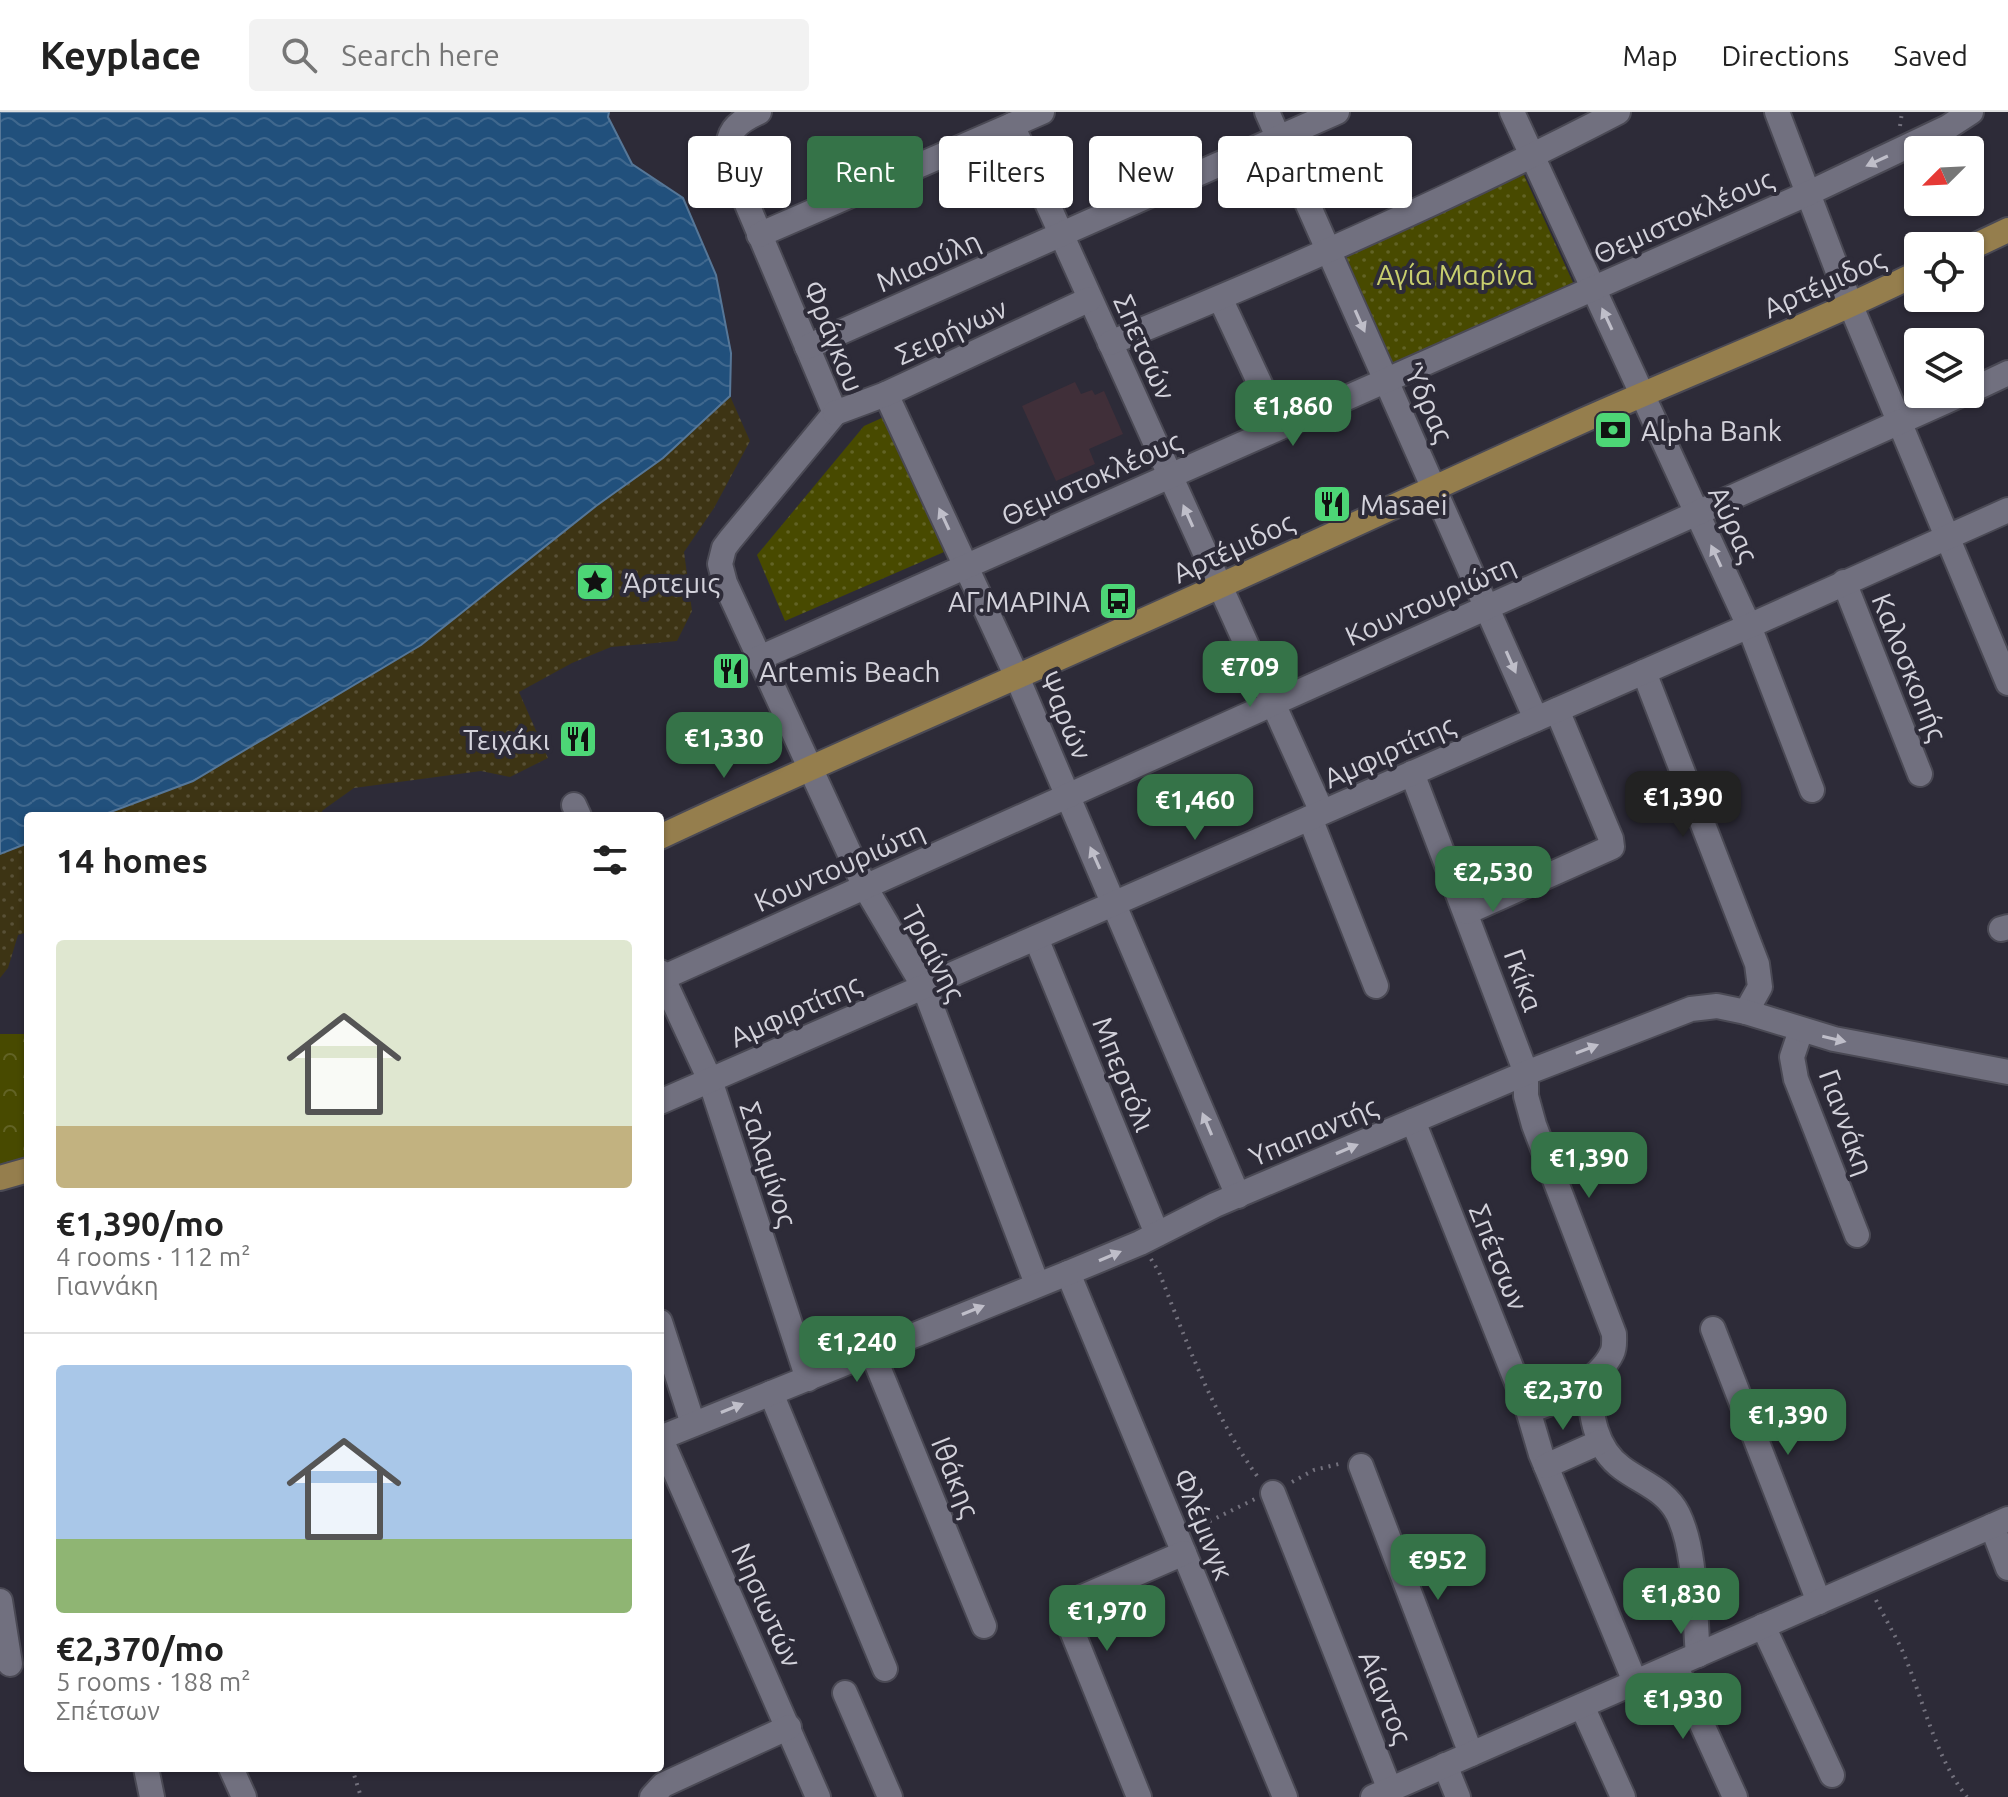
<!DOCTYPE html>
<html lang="en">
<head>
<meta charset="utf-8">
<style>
  body { margin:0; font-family:Ubuntu,sans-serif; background:#f2f2f2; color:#222; height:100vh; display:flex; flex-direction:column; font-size:30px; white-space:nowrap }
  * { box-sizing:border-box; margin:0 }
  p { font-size:26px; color:#767676 }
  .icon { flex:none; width:44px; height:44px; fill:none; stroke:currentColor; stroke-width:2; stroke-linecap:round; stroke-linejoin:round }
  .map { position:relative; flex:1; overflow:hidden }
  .drawer { position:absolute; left:24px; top:700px; width:640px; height:960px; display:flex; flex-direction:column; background:#fff; border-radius:8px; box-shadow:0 2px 6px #0004 }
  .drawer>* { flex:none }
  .guide { position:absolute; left:688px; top:24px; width:760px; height:72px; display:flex; gap:16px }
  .needle { width:52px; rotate:246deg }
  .tools { position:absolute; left:1904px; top:24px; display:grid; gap:16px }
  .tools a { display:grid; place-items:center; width:80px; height:80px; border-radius:8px; background:#fff; box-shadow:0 2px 6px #0004; font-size:40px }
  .price { position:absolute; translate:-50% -68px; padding:0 18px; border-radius:16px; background:#357348; color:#fff; font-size:26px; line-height:52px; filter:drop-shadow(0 2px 4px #0008) }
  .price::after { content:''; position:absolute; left:50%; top:48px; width:24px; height:18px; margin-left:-12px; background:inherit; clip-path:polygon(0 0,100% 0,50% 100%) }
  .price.on { background:#222; color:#fff }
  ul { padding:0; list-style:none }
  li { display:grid; align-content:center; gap:16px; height:424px; padding:0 32px }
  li+li { border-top:2px solid #e0e0e0 }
  li span { display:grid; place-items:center; height:248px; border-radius:8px; color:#555 }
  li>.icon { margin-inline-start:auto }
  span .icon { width:144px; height:144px; fill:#fffc; stroke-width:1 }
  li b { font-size:34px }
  h2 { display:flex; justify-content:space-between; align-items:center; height:96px; padding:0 32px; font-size:34px }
  .pill { padding:0 28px; border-radius:8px; background:#fff; box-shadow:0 2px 6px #0004; font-size:28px; line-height:72px }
  .pill.on { background:#357348; color:#fff }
  header { display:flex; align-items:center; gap:48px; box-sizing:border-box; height:112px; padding:0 40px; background:#fff; border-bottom:2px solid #e0e0e0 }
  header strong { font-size:38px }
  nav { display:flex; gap:44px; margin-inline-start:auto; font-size:28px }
  .search { width:560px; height:72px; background:#f2f2f2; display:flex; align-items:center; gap:20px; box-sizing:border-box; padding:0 28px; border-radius:8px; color:#767676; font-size:30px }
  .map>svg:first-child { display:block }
</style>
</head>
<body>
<header>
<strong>Keyplace</strong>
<div class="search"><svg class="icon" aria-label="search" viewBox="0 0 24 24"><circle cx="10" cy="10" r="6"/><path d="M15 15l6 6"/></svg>Search here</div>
<nav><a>Map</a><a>Directions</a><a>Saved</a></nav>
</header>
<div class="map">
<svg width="2008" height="1685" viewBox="0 0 2008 1685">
  <defs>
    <pattern id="forest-crowns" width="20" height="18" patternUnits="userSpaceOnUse" patternTransform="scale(2)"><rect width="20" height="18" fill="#484a00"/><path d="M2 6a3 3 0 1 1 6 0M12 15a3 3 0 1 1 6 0" fill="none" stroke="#626325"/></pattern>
    <pattern id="sand-dots" width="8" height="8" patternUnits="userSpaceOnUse" patternTransform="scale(2)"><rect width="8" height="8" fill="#3d3414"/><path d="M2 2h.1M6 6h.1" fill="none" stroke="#585036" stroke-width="1.8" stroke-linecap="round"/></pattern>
    <pattern id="park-dots" width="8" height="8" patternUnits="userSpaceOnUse" patternTransform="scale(2)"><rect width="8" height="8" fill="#484a00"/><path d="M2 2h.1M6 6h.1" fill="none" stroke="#626325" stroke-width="1.8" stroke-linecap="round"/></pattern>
    <pattern id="water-waves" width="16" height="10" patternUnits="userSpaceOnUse" patternTransform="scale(2)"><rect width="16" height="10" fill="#21507c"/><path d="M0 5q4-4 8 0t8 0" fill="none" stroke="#40688e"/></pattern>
  </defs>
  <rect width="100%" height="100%" fill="#2d2b38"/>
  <polygon fill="#402f39" points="1075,270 1081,282 1092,278 1095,283 1104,279 1123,322 1089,337 1095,352 1056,369 1022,294"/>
  <polygon fill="url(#forest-crowns)" points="0,922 28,922 28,1046 0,1053"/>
  <g fill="url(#sand-dots)">
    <polygon points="730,284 750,329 714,396 684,440 692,499 677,529 611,535 572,551 519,580 548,646 510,665 481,659 354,676 323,698 319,704 100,704 193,669 421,533 596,394 663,346"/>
    <polygon points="28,731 28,820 18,823 8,856 0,866 0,742"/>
  </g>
  <g fill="url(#park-dots)">
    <polygon points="1523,61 1576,177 1386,263 1334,147"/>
    <polygon points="884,305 944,440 785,509 757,443 864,314"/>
  </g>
  <polygon fill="url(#water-waves)" stroke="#567798" stroke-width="2" points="0,0 609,0 608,5 632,52 683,86 716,163 731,241 730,284 663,346 596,394 421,533 193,669 100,704 28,704 28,731 0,742"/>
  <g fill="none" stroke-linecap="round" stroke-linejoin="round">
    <defs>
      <g id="minor">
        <path d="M759,0c-24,11 -33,20 -31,47l107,254 -105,127 -6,8 -4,16 5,19 140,304 59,100 113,297"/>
        <polyline points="1267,0 1536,607"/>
        <polyline points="1512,0 1749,514 1812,678"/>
        <polyline points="1777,0 1851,194 2008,571"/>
        <polyline points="1012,13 1322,700"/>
        <polyline points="759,123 1042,0"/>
        <polyline points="1220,186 1280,315"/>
        <path d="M1110,231c172,-70 343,-145 508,-231"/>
        <polyline points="807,235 1337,0"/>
        <polyline points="1970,279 2008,261"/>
        <polyline points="886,282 1017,565 1238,1084"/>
        <polyline points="835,301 886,282 1090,187"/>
        <polyline points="1844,470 1920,662"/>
        <polyline points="757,547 1809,81 1948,15 1971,0"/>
        <polyline points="1644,560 1757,852 1760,875 1746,900"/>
        <path d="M1412,661l114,300v23l8,29 80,209c0,6 1,13 -2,19 -12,26 -57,52 -84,57"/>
        <polyline points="574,693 579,704"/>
        <polyline points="1310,706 1376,874"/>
        <polyline points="1467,800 1612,735 1611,727 1557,598"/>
        <polyline points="2001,817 2008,815"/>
        <polyline points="1036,826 1157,1122"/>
        <polyline points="660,860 710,968 808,1267"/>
        <polyline points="660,867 1962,282"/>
        <polyline points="1801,918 1792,945 1796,967 1857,1123"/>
        <polyline points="660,990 1749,514 2008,398"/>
        <polyline points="1413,1009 1528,1298 1541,1342 1635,1570"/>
        <polyline points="1068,1161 1285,1685"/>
        <polyline points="660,1210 693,1312"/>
        <polyline points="1713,1217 1819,1490"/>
        <polyline points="872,1240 984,1514"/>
        <path d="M1588,1267c3,32 5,68 34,89 20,15 44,22 56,46 19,39 16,98 20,141"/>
        <polyline points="771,1281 885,1557"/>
        <polyline points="660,1325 818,1685"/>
        <polyline points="660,1326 1068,1161 1140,1131 1215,1093 1526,961 1691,897 1717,894 1746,900 1834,927 2008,960"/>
        <polyline points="1361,1354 1471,1642"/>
        <polyline points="1546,1354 1600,1330"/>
        <polyline points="1273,1381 1390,1678"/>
        <polyline points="1992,1414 2008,1456"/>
        <polyline points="0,1489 10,1552"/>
        <polyline points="1763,1514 1832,1663"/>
        <polyline points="1675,1553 1735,1685"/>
        <polyline points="845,1581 890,1685"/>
        <polyline points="1582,1594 1623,1685"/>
        <polyline points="1445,1653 1458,1685"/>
        <polyline points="146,1656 152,1685"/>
        <polyline points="231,1656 244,1685"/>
        <polyline points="652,1685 663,1673 789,1615"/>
        <polyline points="1139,1685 1066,1504 1066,1496 1071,1490 1184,1441"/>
        <polyline points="1373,1685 2008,1407"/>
      </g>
      <g id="major">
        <polyline points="1970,136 2008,118"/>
        <path d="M660,725c151,-71 304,-136 455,-204 156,-69 311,-142 467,-212 112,-50 226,-94 336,-148"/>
        <polyline points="0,1066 28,1058"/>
      </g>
    </defs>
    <use href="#minor" stroke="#4a4954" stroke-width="28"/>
    <use href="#major" stroke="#4a4954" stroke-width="28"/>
    <g stroke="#73717d" stroke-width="4" stroke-dasharray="2 6" stroke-linecap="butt">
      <polyline points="1900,14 1902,0"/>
      <path d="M1151,1147l8,13c28,71 55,146 101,208"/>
      <polyline points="1292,1370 1314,1358 1339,1352"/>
      <polyline points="1194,1413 1208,1410 1255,1387"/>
      <path d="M1876,1488c8,17 18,33 26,50 21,47 32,106 65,147"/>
      <polyline points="352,1656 361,1685"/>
    </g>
    <use href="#minor" stroke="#71707f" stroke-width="24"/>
    <use href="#major" stroke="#957e4d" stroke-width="24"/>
  </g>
  <defs><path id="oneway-solid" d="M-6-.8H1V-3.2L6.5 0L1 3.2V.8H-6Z" transform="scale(2)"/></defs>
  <g fill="#bfbec9">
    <use href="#oneway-solid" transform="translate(1877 49) rotate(155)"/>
    <use href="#oneway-solid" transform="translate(1607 207) rotate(-115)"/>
    <use href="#oneway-solid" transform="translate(1360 209) rotate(66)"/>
    <use href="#oneway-solid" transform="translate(1188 404) rotate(-114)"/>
    <use href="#oneway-solid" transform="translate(944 407) rotate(-115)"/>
    <use href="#oneway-solid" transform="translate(1716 444) rotate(-115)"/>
    <use href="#oneway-solid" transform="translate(1511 550) rotate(66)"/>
    <use href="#oneway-solid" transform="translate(1095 746) rotate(-114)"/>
    <use href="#oneway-solid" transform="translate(1834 927) rotate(13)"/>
    <use href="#oneway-solid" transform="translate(1587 937) rotate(-21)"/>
    <use href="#oneway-solid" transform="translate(1207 1012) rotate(-113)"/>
    <use href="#oneway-solid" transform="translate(1347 1037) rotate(-23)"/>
    <use href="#oneway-solid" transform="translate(1110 1144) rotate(-23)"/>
    <use href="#oneway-solid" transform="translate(973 1198) rotate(-22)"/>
    <use href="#oneway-solid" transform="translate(732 1296) rotate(-22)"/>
  </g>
  <defs>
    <symbol id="bank-square" viewBox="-11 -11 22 22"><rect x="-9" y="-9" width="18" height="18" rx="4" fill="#4dd676" stroke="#2d2b38"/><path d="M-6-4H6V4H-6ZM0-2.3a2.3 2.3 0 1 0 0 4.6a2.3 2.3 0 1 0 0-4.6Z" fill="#111"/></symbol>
    <symbol id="restaurant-square" viewBox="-11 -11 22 22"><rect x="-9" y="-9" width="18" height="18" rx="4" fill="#4dd676" stroke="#2d2b38"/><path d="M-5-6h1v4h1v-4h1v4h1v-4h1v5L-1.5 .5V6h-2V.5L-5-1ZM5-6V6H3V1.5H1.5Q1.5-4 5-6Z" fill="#111"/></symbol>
    <symbol id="sight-square" viewBox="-11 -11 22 22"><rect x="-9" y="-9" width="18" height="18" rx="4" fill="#4dd676" stroke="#2d2b38"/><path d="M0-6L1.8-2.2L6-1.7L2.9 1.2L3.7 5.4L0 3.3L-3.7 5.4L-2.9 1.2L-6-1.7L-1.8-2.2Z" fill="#111"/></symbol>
    <symbol id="bus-square" viewBox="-11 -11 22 22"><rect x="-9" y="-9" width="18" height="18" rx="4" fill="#4dd676" stroke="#2d2b38"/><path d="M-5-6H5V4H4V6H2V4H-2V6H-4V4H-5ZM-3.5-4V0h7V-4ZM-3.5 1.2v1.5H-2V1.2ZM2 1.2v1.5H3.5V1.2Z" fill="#111"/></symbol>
  </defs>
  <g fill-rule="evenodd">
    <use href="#bank-square" x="1591" y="296" width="44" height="44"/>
    <use href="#restaurant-square" x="1310" y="370" width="44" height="44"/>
    <use href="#sight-square" x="573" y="448" width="44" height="44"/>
    <use href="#bus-square" x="1096" y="467" width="44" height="44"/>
    <use href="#restaurant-square" x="709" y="537" width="44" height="44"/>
    <use href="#restaurant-square" x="556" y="605" width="44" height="44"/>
  </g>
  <g text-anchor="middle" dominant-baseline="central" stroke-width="8" stroke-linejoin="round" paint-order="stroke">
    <g font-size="28" fill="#d3d2db" stroke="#2d2b38">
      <text transform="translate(1683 104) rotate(-24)">Θεμιστοκλέους</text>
      <text transform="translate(928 149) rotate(-24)">Μιαούλη</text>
      <text transform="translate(1824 171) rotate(-24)">Αρτέμιδος</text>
      <text transform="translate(951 219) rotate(-25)">Σειρήνων</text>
      <text transform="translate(834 224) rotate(68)">Φράγκου</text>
      <text transform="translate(1145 235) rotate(66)">Σπετσών</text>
      <text transform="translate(1429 291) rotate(66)">Ύδρας</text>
      <text transform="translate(1091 366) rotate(-24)">Θεμιστοκλέους</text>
      <text transform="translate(1734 412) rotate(65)">Αύρας</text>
      <text transform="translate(1233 435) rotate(-25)">Αρτέμιδος</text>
      <text transform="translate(1430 488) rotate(-24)">Κουντουριώτη</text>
      <text transform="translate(1910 555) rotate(68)">Καλοσκοπής</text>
      <text transform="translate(1066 603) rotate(67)">Ψαρών</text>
      <text transform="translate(1389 639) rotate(-24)">Αμφιρτίτης</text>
      <text transform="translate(839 754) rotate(-24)">Κουντουριώτη</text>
      <text transform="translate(934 841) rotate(62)">Τριαίνης</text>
      <text transform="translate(1524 868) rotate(70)">Γκίκα</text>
      <text transform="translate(795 898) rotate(-24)">Αμφιρτίτης</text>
      <text transform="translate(1124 962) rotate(68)">Μπερτόλι</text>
      <text transform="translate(1847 1010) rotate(70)">Γιαννάκη</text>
      <text transform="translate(1313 1019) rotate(-23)">Υπαπαντής</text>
      <text transform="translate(769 1052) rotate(72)">Σαλαμίνος</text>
      <text transform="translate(1499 1145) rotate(68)">Σπέτσων</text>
      <text transform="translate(956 1365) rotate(68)">Ιθάκης</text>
      <text transform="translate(1204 1412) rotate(68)">Φλέμινγκ</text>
      <text transform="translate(767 1493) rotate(66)">Νησιωτών</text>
      <text transform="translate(1386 1585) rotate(68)">Αίαντος</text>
    </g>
    <g font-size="28" fill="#c8ce6e" stroke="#2d2b38">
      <text x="1455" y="162">Αγία Μαρίνα</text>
    </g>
    <g font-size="28" fill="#d3d2db" stroke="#2d2b38" text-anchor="start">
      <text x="1641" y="318">Alpha Bank</text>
      <text x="1360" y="392">Masaei</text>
      <text x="623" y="470">Άρτεμις</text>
      <text x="1090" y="489" text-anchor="end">ΑΓ.ΜΑΡΙΝΑ</text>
      <text x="759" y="559">Artemis Beach</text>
      <text x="550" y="627" text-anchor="end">Τειχάκι</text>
    </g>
  </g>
</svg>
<div class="tools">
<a><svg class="needle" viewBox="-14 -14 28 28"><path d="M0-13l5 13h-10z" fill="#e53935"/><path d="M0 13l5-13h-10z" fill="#767676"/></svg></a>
<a><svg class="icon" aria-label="locate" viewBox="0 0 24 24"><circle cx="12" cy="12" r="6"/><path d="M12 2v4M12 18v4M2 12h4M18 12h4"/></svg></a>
<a><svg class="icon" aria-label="layers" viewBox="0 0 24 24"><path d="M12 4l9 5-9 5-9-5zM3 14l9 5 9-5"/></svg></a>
</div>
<b class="price" style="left:1293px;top:336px">€1,860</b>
<b class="price" style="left:1250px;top:597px">€709</b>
<b class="price" style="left:724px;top:668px">€1,330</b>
<b class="price on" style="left:1683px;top:727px">€1,390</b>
<b class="price" style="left:1195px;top:730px">€1,460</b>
<b class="price" style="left:1493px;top:802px">€2,530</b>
<b class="price" style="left:1589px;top:1088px">€1,390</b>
<b class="price" style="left:857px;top:1272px">€1,240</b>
<b class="price" style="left:1563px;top:1320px">€2,370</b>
<b class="price" style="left:1788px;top:1345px">€1,390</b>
<b class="price" style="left:1438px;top:1490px">€952</b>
<b class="price" style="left:1681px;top:1524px">€1,830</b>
<b class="price" style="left:1107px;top:1541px">€1,970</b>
<b class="price" style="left:1683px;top:1629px">€1,930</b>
<div class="guide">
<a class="pill">Buy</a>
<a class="pill on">Rent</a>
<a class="pill">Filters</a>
<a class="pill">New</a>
<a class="pill">Apartment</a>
</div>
<section class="drawer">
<h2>14 homes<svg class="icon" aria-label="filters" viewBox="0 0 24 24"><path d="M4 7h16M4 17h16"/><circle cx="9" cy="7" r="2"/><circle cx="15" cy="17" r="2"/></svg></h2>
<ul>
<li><span style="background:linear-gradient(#dfe7d0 75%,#c2b280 0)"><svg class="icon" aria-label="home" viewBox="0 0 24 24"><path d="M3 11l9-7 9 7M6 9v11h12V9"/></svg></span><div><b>€1,390/mo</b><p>4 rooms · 112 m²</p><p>Γιαννάκη</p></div></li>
<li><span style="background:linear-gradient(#a9c7e8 70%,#8fb573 0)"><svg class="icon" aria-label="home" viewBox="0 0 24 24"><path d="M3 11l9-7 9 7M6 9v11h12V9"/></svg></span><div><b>€2,370/mo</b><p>5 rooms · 188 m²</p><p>Σπέτσων</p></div></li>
</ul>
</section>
</div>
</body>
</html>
